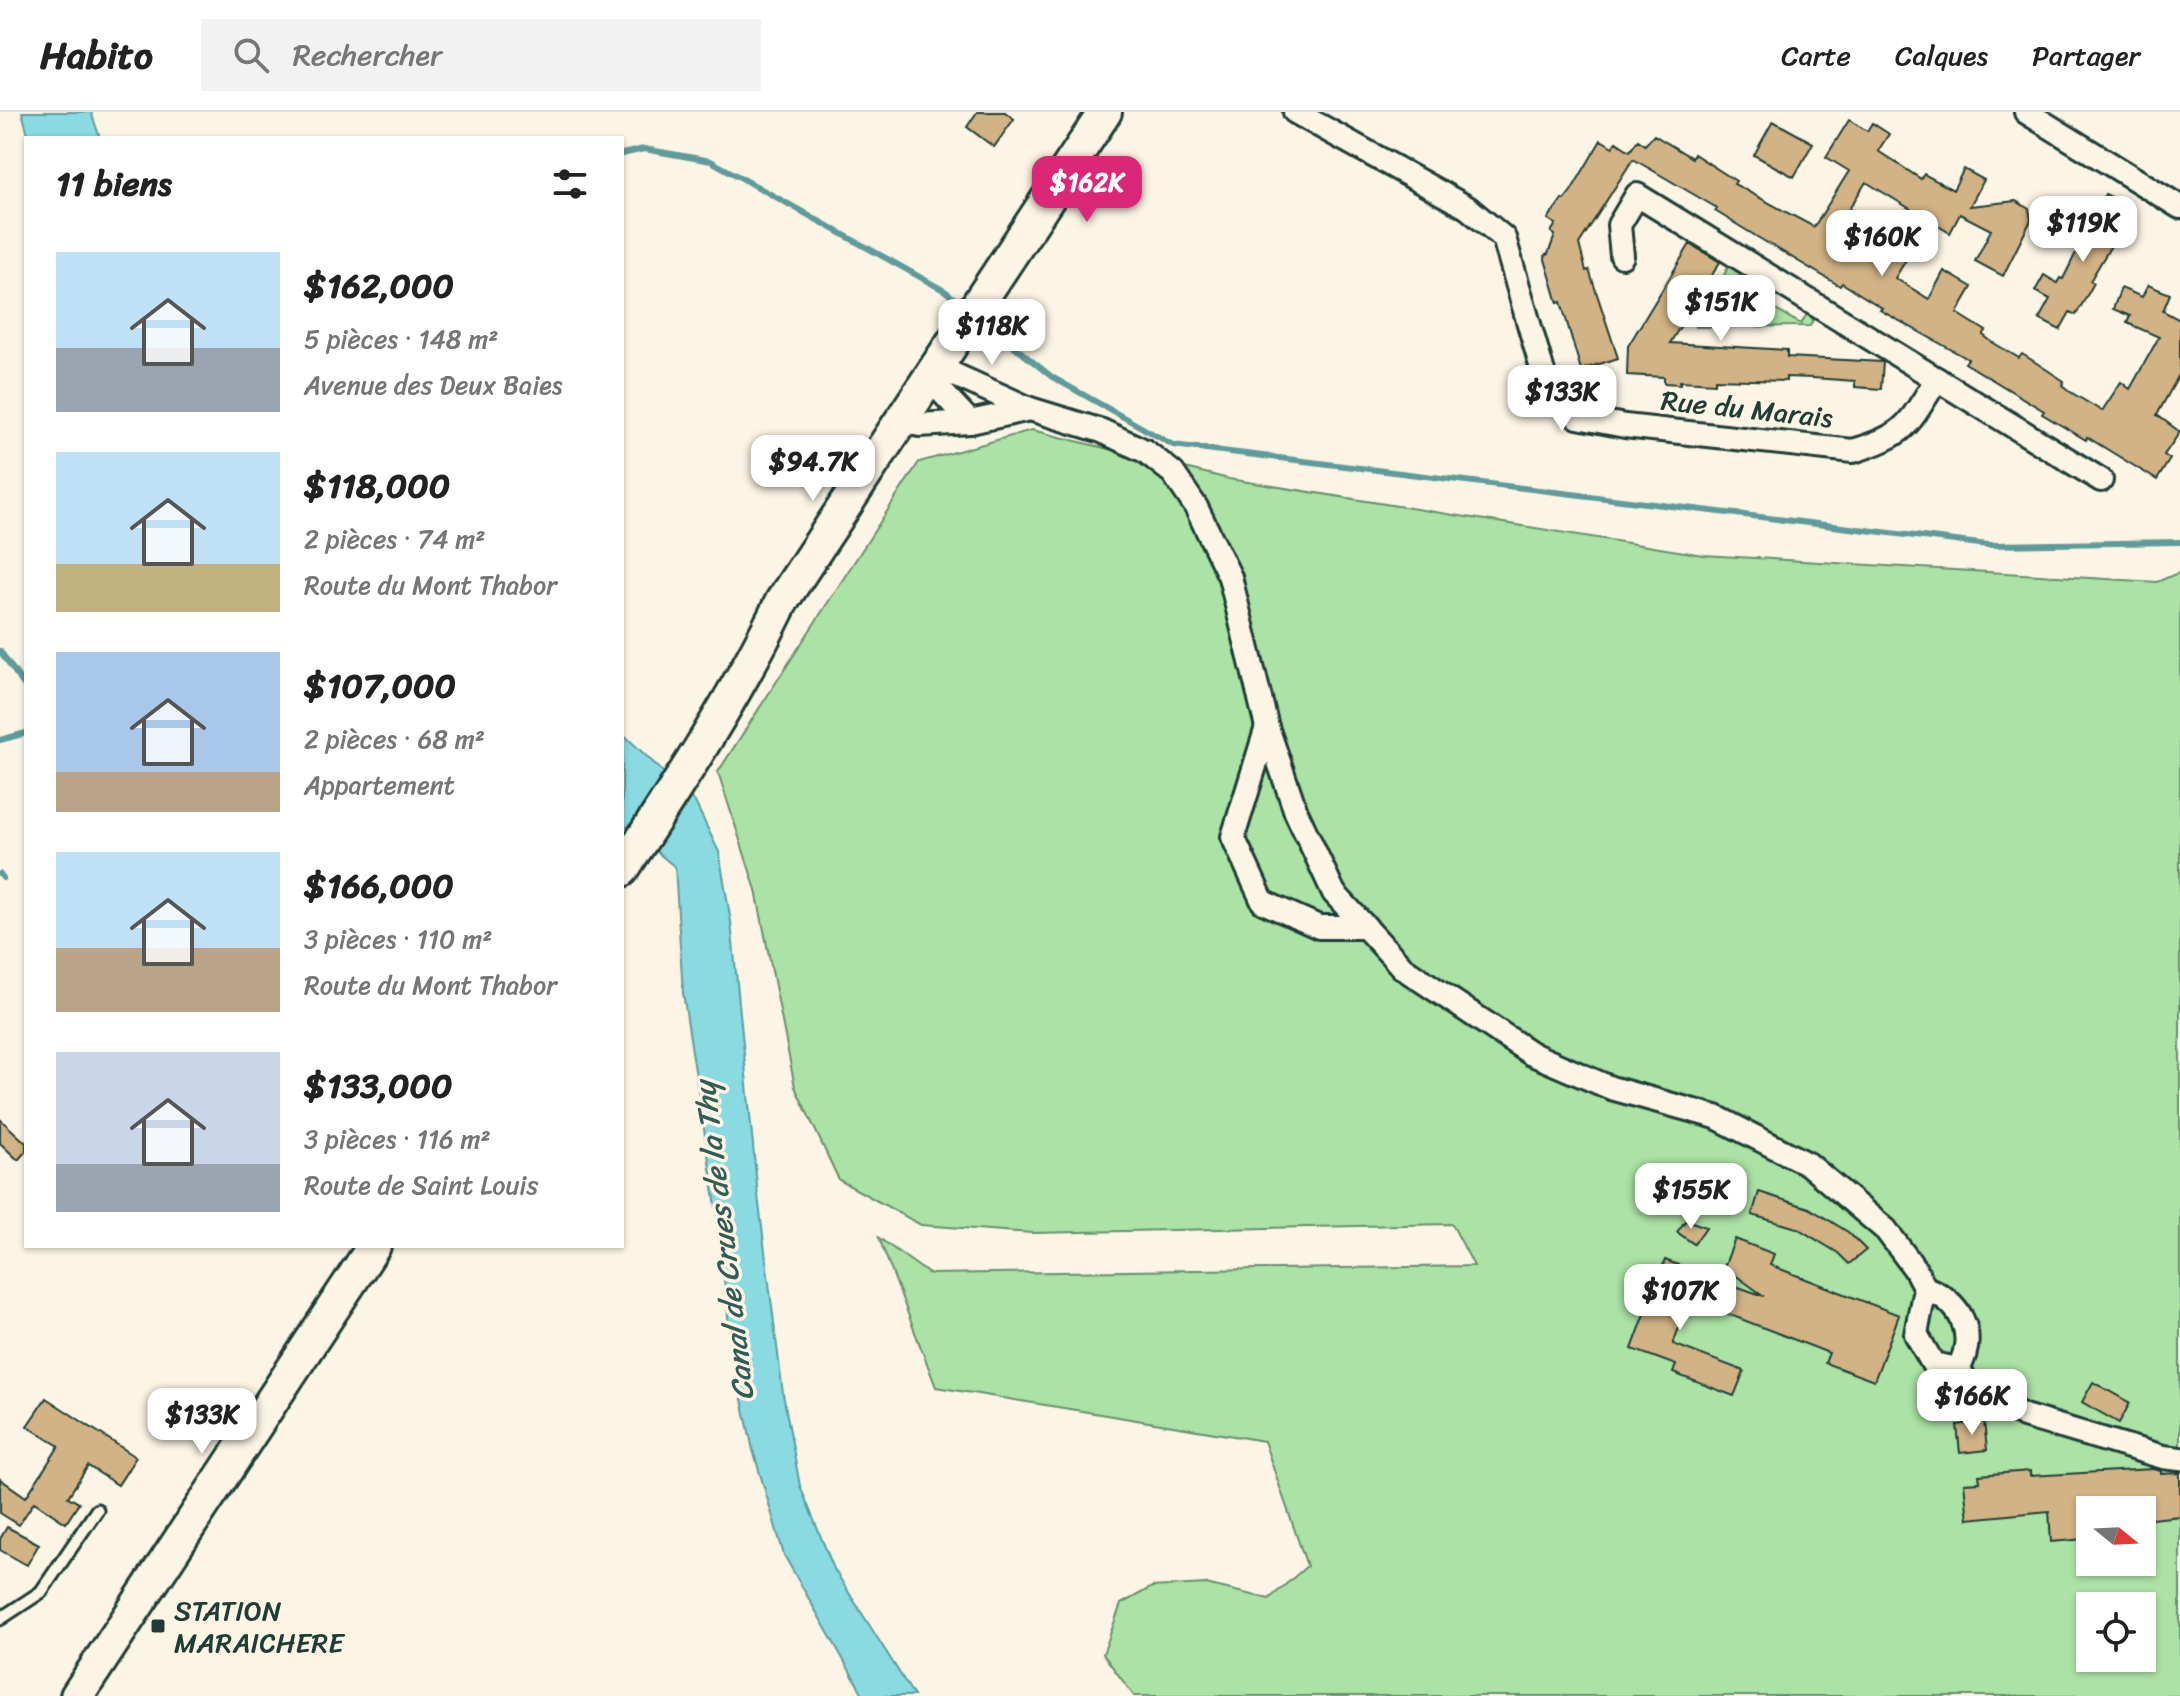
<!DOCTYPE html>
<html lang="fr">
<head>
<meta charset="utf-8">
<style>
  body { margin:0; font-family:Sriracha,sans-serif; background:#f2f2f2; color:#222; height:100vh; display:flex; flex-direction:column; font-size:30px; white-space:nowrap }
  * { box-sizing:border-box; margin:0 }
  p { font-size:26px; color:#767676 }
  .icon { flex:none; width:44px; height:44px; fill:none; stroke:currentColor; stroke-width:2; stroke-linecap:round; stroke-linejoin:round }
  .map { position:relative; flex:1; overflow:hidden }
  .sheet { position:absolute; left:24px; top:24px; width:600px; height:1112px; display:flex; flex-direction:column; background:#fff; border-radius:0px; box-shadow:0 2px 6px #0004 }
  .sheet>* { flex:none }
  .needle { width:52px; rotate:108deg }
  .controls { position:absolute; left:2076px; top:1384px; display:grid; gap:16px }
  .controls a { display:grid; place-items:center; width:80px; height:80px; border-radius:0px; background:#fff; box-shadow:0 2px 6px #0004; font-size:40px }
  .price { position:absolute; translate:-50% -68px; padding:0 18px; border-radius:16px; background:#fff; color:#222; font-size:26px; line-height:52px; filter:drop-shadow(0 2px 4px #0008) }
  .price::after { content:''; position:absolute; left:50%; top:48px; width:24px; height:18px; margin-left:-12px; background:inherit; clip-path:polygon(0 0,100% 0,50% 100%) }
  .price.on { background:#db2777; color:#fff }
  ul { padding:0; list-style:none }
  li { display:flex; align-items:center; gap:24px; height:200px; padding:0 32px }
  li span { display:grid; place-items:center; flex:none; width:224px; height:160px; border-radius:0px; color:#555 }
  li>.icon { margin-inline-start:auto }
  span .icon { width:96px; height:96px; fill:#fffc; stroke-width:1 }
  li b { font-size:34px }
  h2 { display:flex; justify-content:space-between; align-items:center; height:96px; padding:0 32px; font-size:34px }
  header { display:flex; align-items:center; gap:48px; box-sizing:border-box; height:112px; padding:0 40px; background:#fff; border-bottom:2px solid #e0e0e0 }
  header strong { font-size:38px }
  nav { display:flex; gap:44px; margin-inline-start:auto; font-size:28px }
  .search { width:560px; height:72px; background:#f2f2f2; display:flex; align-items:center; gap:20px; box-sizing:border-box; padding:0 28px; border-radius:0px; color:#767676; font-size:30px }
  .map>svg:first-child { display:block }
</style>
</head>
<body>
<header>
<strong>Habito</strong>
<div class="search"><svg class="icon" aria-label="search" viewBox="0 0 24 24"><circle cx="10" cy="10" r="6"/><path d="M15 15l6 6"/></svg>Rechercher</div>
<nav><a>Carte</a><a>Calques</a><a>Partager</a></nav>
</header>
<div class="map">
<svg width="2180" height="1584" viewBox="0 0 2180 1584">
  <rect width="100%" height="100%" fill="#fcf5e5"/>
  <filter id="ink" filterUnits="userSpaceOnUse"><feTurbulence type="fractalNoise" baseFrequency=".0125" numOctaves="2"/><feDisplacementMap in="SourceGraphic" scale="16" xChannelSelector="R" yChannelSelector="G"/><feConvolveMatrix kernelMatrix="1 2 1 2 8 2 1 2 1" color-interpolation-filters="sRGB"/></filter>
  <g filter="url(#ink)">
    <g fill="#abe2a5" stroke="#65906c" stroke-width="2" fill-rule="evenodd">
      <polygon points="1731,150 1742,159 1734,175 1801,212 1810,197 1816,202 1810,214 1696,215"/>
      <path d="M1032,318l197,49 474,76 454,27 23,-10v1124h-1046l-31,-42 18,-50 31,-17 54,-3 63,15 38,-33 -43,-125 -328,-54 -57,-149 50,36 545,-8 -22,-42 -420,9 -111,-8 -82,-45 -44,-93 -39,-197 -38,-118 201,-310zM2090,1398h52v52h-52zM2090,1494h52v52h-52z"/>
    </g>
    <g fill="#89dae1" stroke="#5f9b9c" stroke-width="2">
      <polygon points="22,0 91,0 100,26 29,26"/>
      <polygon points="622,621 695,690 719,740 731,810 758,1084 783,1282 800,1374 834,1457 914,1584 864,1584 784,1443 753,1338 732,1242 717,1101 683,881 675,755 622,711"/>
    </g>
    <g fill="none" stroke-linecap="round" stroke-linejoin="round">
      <g stroke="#5f9b9c" stroke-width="6">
        <polyline points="622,42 644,37 711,49 945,179 965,195"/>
        <polyline points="980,207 1052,265 1173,333 1988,433 2180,430"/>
        <polyline points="0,539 26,576"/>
        <polyline points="0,628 26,621"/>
        <polyline points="0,762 3,766"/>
      </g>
    </g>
    <g fill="#d2b386" stroke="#1f3d34" stroke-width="2">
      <polygon points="977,0 1005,0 1014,7 994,35 967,15"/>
      <polygon points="1849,8 1867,19 1872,11 1889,22 1878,39 1921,67 1924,62 1953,78 1964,57 1984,68 1970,94 2016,89 2029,97 2031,108 2003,164 1975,149 1991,118 1960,102 1950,121 1866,70 1846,102 1909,143 1895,166 1929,187 1944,159 1972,175 1957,201 1986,219 1983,223 1992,230 2019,246 2022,242 2035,250 2064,269 2062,273 2072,281 2102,299 2121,270 2130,277 2159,225 2127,211 2130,204 2113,197 2121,176 2142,185 2148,173 2170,182 2163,199 2180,208 2180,261 2157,303 2180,320 2164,343 2170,347 2157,368 2087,325 2086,328 2042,302 2044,299 1965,251 1968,247 1880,198 1882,196 1842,171 1840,174 1759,126 1715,99 1717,96 1633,47 1579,132 1586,159 1589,158 1618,246 1581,258 1561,190 1558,191 1544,144 1548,142 1555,123 1551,120 1556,112 1548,107 1562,87 1564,88 1571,79 1601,28 1613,35 1616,30 1630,39 1638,28 1645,33 1654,23 1692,46 1694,42 1736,69 1734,72 1814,115 1849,59 1826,45"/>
      <polygon points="1773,9 1813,31 1794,65 1754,43"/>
      <polygon points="2105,82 2129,94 2125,104 2128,105 2090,169 2094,171 2076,203 2070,200 2060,218 2039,207 2050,187 2035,179 2044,163 2057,171 2060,166 2063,167"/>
      <polygon points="1690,132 1720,150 1670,231 1787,238 1787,245 1883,250 1881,277 1855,275 1855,269 1812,266 1786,265 1786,269 1715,267 1715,271 1680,269 1680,272 1664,271 1664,265 1627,263 1628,234"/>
      <polygon points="0,1007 26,1031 26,1039 18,1048 0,1031"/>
      <polygon points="1759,1080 1809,1096 1848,1120 1866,1138 1849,1152 1838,1141 1797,1116 1752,1103"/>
      <polygon points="1686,1108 1706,1115 1694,1132 1677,1120"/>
      <polygon points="1735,1127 1774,1142 1770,1153 1899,1203 1874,1269 1825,1251 1829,1241 1720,1199 1730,1172 1764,1184 1724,1155"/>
      <polygon points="1665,1148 1699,1161 1673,1232 1744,1259 1734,1284 1673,1261 1676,1253 1632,1237"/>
      <polygon points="2093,1270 2130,1291 2119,1311 2082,1290"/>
      <polygon points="46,1286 136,1345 118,1373 88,1354 68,1385 79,1391 66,1411 34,1390 19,1413 0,1401 0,1367 26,1385 59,1334 27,1314"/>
      <polygon points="1984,1309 1987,1338 1960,1341 1957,1313"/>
      <polygon points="2153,1357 2161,1359 2161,1362 2180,1361 2180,1404 2142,1408 2142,1398 2090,1398 2090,1414 2085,1415 2085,1427 2051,1430 2049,1399 1968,1407 1964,1371 1980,1370 1979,1363 2030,1359 2030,1364"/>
      <polygon points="7,1415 39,1432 27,1453 0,1438 0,1427"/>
    </g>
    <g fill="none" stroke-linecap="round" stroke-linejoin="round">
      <defs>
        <polyline id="service" points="0,1507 41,1480 97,1398"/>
        <g id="minor">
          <path d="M1295,0l173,96 36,30 41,141 14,22 19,16 47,9 228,25c55,-17 54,-25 84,-72"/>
          <polyline points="2026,0 2180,95"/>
          <polyline points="1622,144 1619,113 1637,83 2101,368"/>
          <path d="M935,254l95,43 72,22 43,20 28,22 23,34 34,70 37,150 29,85 38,81 69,75 129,86 79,34 105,29 92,47 78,66 29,39 10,19 -9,46 17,30 25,5c20,-35 3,-68 -33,-81"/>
          <polyline points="935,254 941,279 970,310 1030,297"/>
          <polyline points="919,313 970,310"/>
          <polyline points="1267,615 1233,725 1263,790 1319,815 1366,815"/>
          <polyline points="1958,1257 1972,1278 2024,1304 2163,1345 2180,1347"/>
        </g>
        <g id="secondary">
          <path d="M622,758c58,-88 114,-174 160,-269l323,-489"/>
          <polyline points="77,1584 374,1134"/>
        </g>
      </defs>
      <use href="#service" stroke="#1f3d34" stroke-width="17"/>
      <use href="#minor" stroke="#1f3d34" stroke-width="28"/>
      <use href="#secondary" stroke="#1f3d34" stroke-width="38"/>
      <use href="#service" stroke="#fcf5e5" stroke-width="11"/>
      <use href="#minor" stroke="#fcf5e5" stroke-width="22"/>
      <use href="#secondary" stroke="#fcf5e5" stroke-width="32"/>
    </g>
  </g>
  <rect fill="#1f3d34" stroke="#fcf5e5" stroke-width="3" x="150" y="1506" width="16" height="16" rx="4"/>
  <g text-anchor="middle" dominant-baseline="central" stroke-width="7" stroke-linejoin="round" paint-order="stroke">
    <g font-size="28" fill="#1f3d34" stroke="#fcf5e5">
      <text transform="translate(1747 297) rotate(6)">Rue du Marais</text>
    </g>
    <g font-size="28" fill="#1f3d34" stroke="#fcf5e5" text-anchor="start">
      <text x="174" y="1498">STATION<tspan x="174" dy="32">MARAICHERE</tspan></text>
    </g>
    <g font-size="30" font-style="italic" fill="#345c57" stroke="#fcf5e5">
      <text transform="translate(724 1129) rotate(-97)">Canal de Crues de la Thy</text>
    </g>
  </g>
</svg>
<div class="controls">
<a><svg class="needle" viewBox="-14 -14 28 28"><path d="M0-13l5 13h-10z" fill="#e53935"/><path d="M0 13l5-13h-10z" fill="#767676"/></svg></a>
<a><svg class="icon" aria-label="locate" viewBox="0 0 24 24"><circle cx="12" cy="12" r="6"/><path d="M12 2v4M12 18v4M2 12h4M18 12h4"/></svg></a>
</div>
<b class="price on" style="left:1087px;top:112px">$162K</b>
<b class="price" style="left:2083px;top:152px">$119K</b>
<b class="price" style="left:1882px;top:166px">$160K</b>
<b class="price" style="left:1721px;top:231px">$151K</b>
<b class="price" style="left:992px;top:255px">$118K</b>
<b class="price" style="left:1562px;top:321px">$133K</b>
<b class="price" style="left:813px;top:391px">$94.7K</b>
<b class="price" style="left:1691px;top:1119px">$155K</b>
<b class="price" style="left:1680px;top:1220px">$107K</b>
<b class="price" style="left:1972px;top:1325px">$166K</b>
<b class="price" style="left:202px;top:1344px">$133K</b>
<section class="sheet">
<h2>11 biens<svg class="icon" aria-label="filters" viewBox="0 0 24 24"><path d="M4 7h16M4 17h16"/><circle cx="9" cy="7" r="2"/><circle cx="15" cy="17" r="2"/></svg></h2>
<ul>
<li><span style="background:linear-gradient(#bfe0f5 60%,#9aa5b1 0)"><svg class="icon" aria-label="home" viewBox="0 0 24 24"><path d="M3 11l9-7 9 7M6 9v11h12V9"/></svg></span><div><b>$162,000</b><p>5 pièces · 148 m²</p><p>Avenue des Deux Baies</p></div></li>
<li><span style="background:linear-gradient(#bfe0f5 70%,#c2b280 0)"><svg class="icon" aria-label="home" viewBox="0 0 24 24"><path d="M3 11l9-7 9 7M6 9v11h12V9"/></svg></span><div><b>$118,000</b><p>2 pièces · 74 m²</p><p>Route du Mont Thabor</p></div></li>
<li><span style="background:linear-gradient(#a9c7e8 75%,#b9a48a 0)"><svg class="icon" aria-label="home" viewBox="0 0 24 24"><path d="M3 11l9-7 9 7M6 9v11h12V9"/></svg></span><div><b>$107,000</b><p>2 pièces · 68 m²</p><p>Appartement</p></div></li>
<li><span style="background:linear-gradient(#bfe0f5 60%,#b9a48a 0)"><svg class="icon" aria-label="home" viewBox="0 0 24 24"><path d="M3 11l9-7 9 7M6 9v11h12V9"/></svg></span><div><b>$166,000</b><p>3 pièces · 110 m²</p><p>Route du Mont Thabor</p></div></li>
<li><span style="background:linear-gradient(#c9d6e8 70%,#9aa5b1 0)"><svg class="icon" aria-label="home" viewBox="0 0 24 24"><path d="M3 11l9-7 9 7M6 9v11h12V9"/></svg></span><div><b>$133,000</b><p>3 pièces · 116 m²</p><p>Route de Saint Louis</p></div></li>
</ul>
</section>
</div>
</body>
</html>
